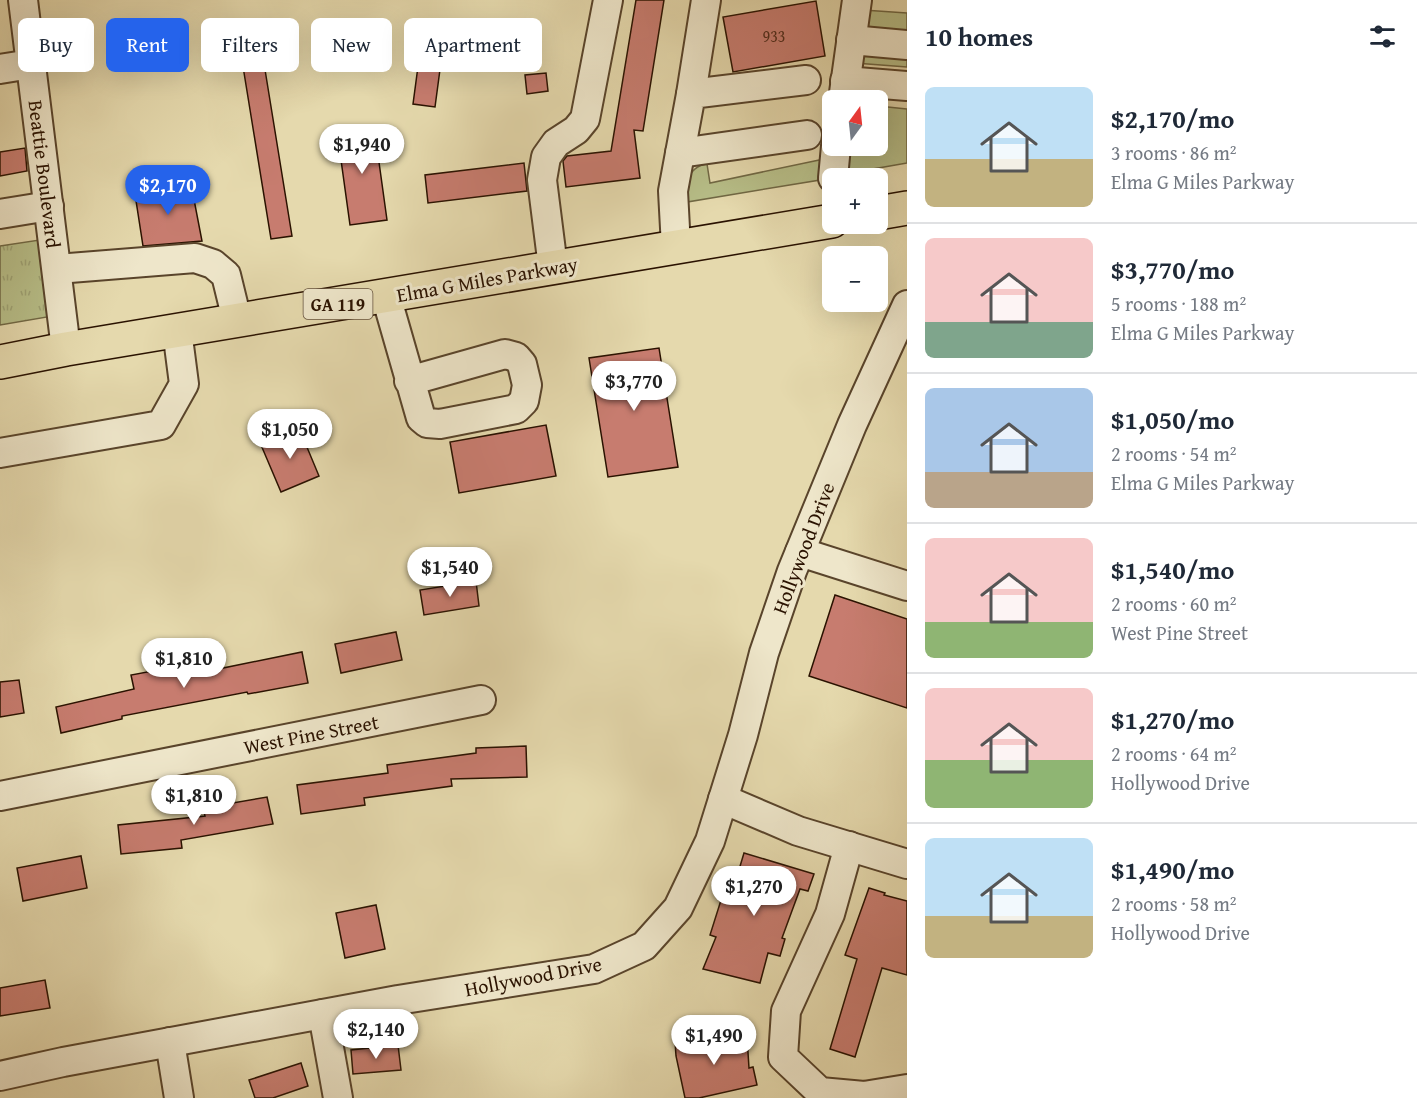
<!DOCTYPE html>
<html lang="en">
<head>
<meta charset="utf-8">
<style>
  body { margin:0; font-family:"Gentium Book Plus",serif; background:#f6f6f7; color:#1f2937; height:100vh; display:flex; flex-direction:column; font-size:22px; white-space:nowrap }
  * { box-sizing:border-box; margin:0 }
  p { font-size:20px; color:#747a83 }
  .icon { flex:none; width:33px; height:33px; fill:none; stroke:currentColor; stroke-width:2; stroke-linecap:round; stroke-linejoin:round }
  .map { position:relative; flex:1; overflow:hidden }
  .sheet { display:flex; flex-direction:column; background:#fff; width:510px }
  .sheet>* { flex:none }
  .guide { position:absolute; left:18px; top:18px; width:570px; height:54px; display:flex; gap:12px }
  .needle { width:39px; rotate:15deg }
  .tools { position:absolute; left:822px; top:90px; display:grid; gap:12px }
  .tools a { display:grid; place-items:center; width:66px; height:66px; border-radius:9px; background:#fff; box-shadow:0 6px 24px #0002; font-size:30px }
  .price { position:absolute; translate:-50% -51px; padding:0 14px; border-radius:21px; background:#fff; color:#222; font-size:20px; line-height:39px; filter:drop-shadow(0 2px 3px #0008) }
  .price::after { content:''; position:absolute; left:50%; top:36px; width:18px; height:14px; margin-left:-9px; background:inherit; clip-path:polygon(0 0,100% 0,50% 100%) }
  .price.active { background:#2563eb; color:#fff }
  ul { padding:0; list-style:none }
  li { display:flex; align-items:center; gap:18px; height:150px; padding:0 18px }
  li+li { border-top:2px solid #e0e1e3 }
  li span { display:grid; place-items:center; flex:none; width:168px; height:120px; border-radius:9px; color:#555 }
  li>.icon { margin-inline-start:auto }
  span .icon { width:72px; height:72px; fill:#fffc; stroke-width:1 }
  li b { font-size:26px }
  h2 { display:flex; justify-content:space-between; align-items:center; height:72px; padding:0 18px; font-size:26px }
  .tag { padding:0 21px; border-radius:9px; background:#fff; box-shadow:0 6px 24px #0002; font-size:21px; line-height:54px }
  .tag.active { background:#2563eb; color:#fff }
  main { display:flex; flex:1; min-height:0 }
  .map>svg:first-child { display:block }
</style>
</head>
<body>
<main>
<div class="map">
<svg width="907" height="1098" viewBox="0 0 907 1098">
  <defs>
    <pattern id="park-tufts" width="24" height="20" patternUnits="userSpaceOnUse" patternTransform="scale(1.5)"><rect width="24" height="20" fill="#b7be88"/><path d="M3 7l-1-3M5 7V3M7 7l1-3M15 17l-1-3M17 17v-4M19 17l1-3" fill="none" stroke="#9ea274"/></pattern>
  </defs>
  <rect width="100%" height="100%" fill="#e5d9ad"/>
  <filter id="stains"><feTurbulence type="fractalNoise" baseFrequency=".00333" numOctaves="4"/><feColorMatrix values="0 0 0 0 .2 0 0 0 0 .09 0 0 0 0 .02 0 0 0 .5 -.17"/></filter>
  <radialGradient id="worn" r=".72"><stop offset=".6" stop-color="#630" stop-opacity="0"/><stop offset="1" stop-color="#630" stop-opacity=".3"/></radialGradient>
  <g fill="#b7be88" stroke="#706844" stroke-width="1.5">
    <polygon points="863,10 907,13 907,33 864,27"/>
    <polygon points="856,55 907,59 907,67 855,63"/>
    <polygon points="878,106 907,109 907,163 844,174 842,146 878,146"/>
    <path d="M824,159l-4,21 -133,22v-23c5,-8 10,-14 20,-15l3,19z"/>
  </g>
  <polygon fill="url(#park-tufts)" stroke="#706844" stroke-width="1.5" points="46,239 53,316 0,325 0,246"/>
  <g fill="#c77c6f" stroke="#2a1200" stroke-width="1.5">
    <polygon points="636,0 664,0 643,131 634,130 640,178 566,187 563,161 567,156 611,151"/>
    <polygon points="816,1 825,56 733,72 723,17"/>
    <polygon points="421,44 443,47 435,107 413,104"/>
    <polygon points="261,45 292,236 271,239 240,48"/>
    <polygon points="546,73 548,91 527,94 525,75"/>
    <polygon points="374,126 387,220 350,225 337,131"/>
    <polygon points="25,148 27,171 0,176 0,152"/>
    <polygon points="524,163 527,191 428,203 425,175"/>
    <polygon points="191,184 202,241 143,246 135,194"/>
    <polygon points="659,348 678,467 608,477 589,358"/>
    <polygon points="546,425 556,476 459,493 450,442"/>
    <polygon points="299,428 319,476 281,492 261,445"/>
    <polygon points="476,581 479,606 424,615 420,590"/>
    <polygon points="835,595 907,619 907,708 809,676"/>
    <polygon points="396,632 402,660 341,673 335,644"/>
    <polygon points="302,652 308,683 248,694 247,692 122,716 122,719 61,733 56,707 134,689 131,675 216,659 218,669"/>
    <polygon points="19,680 24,713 0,717 0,682"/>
    <polygon points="526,746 527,777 451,779 452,786 364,798 365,805 301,814 297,785 388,773 387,765 476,753 476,748"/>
    <polygon points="267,797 273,824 181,840 182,848 121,854 118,825 205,816 203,808"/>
    <polygon points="744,853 814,874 808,891 800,889 782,938 785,939 780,956 768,953 760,983 703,969 716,937 710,935 722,897 720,897 726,880 735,883"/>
    <polygon points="81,856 87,888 23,901 17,868"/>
    <polygon points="869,888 885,893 884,895 907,901 907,975 882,968 855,1057 830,1049 857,959 845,955"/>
    <polygon points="376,905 385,949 345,958 336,913"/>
    <polygon points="45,980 50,1008 0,1016 0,988"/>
    <polygon points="747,1037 749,1068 753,1067 757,1085 699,1098 685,1098 676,1056 675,1041"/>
    <polygon points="398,1045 401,1070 353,1074 351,1050"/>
    <polygon points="301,1063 308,1086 273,1098 255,1098 249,1080"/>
  </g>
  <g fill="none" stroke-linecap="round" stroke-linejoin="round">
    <defs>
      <g id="minor">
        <polyline points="23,0 66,349"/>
        <polyline points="851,40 907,45"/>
        <polyline points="0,69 31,64"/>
        <polyline points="845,81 907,86"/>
        <polyline points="691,94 706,0"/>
        <polyline points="843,100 857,0"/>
        <polyline points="680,153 807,135"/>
        <polyline points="833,178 836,146"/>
        <polyline points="0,214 49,206"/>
        <polyline points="676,247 673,191 691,94 806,80"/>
        <polyline points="553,267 542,180 546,157 556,143 576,130 585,119 608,0"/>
        <polyline points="57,269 195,258 213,264 226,275 237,320"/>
        <polyline points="386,296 421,418 427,423 440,424 516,409 524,401 527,385 522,364 516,357 505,354 409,381"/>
        <polyline points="0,453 161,425 184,384 177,330"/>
        <polyline points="800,552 907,586"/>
        <polyline points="0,796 481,700"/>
        <polyline points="723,799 798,831 907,864"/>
        <polyline points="849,846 830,914 786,1011 783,1057 820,1092 864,1096 907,1089"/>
        <polyline points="323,1014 338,1098"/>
        <polyline points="170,1042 179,1098"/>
        <polyline points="0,1076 63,1062 398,1000 594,969 644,946 678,908 710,841 743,735 764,653 792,571 852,425 907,305"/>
      </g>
      <g id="major">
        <polyline points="878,213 907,208"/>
        <polyline points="0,362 66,349 832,221"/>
      </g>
    </defs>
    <use href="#minor" stroke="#59442b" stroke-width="32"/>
    <use href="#major" stroke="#2a1200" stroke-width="36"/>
    <use href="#minor" stroke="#eee6ca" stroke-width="28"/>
    <use href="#major" stroke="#e5d9ad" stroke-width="33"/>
  </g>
  <g text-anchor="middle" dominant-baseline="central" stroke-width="6" stroke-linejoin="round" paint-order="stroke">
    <g font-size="16" fill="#512c1c">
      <text x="774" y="36">933</text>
    </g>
    <rect fill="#eee6ca" stroke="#65523d" stroke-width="1.5" x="303.5" y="289" width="69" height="30" rx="4.5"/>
    <g font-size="18" font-weight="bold" fill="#2a1200">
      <text x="338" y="304">GA 119</text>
    </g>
    <g font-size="20" fill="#2a1200" stroke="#eee6ca">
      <text transform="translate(45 174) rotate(83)">Beattie Boulevard</text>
      <text transform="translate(487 279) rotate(-10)">Elma G Miles Parkway</text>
      <text transform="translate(803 548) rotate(-69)">Hollywood Drive</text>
      <text transform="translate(311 734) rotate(-11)">West Pine Street</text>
      <text transform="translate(533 976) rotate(-11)">Hollywood Drive</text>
    </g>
  </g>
  <rect width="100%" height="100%" filter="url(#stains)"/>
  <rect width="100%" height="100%" fill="url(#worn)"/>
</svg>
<div class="tools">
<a><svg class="needle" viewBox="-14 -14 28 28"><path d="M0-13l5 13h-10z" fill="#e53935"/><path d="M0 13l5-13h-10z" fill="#747a83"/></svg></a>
<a>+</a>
<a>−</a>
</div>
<b class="price" style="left:362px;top:175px">$1,940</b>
<b class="price active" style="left:168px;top:216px">$2,170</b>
<b class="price" style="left:634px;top:412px">$3,770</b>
<b class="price" style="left:290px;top:460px">$1,050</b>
<b class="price" style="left:450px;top:598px">$1,540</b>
<b class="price" style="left:184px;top:689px">$1,810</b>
<b class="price" style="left:194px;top:826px">$1,810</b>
<b class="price" style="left:754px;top:917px">$1,270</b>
<b class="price" style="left:376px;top:1060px">$2,140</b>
<b class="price" style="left:714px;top:1066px">$1,490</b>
<div class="guide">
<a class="tag">Buy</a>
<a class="tag active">Rent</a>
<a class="tag">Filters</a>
<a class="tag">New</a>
<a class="tag">Apartment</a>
</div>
</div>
<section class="sheet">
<h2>10 homes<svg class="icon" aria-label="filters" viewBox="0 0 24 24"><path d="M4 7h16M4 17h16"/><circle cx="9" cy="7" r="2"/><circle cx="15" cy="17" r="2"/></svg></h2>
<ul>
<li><span style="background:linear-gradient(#bfe0f5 60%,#c2b280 0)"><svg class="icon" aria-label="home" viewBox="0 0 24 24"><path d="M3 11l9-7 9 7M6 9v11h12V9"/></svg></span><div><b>$2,170/mo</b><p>3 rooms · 86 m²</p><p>Elma G Miles Parkway</p></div></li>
<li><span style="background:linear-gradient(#f6c9c9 70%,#7fa58c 0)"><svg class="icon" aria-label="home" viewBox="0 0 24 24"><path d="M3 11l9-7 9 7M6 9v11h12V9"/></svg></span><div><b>$3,770/mo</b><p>5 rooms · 188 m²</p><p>Elma G Miles Parkway</p></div></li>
<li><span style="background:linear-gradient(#a9c7e8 70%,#b9a48a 0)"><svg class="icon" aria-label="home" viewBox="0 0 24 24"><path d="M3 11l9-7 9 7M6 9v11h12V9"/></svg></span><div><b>$1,050/mo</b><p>2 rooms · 54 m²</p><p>Elma G Miles Parkway</p></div></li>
<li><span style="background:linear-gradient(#f6c9c9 70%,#8fb573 0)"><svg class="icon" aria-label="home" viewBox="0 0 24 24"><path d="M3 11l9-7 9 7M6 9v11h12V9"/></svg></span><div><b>$1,540/mo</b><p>2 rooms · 60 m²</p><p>West Pine Street</p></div></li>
<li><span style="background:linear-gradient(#f6c9c9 60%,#8fb573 0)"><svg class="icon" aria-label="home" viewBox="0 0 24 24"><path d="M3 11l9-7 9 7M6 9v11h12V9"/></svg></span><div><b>$1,270/mo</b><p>2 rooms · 64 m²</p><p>Hollywood Drive</p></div></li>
<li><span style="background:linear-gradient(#bfe0f5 65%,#c2b280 0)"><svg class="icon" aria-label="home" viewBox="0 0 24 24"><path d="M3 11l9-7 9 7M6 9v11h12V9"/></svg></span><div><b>$1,490/mo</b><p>2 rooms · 58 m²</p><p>Hollywood Drive</p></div></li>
</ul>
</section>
</main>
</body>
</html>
